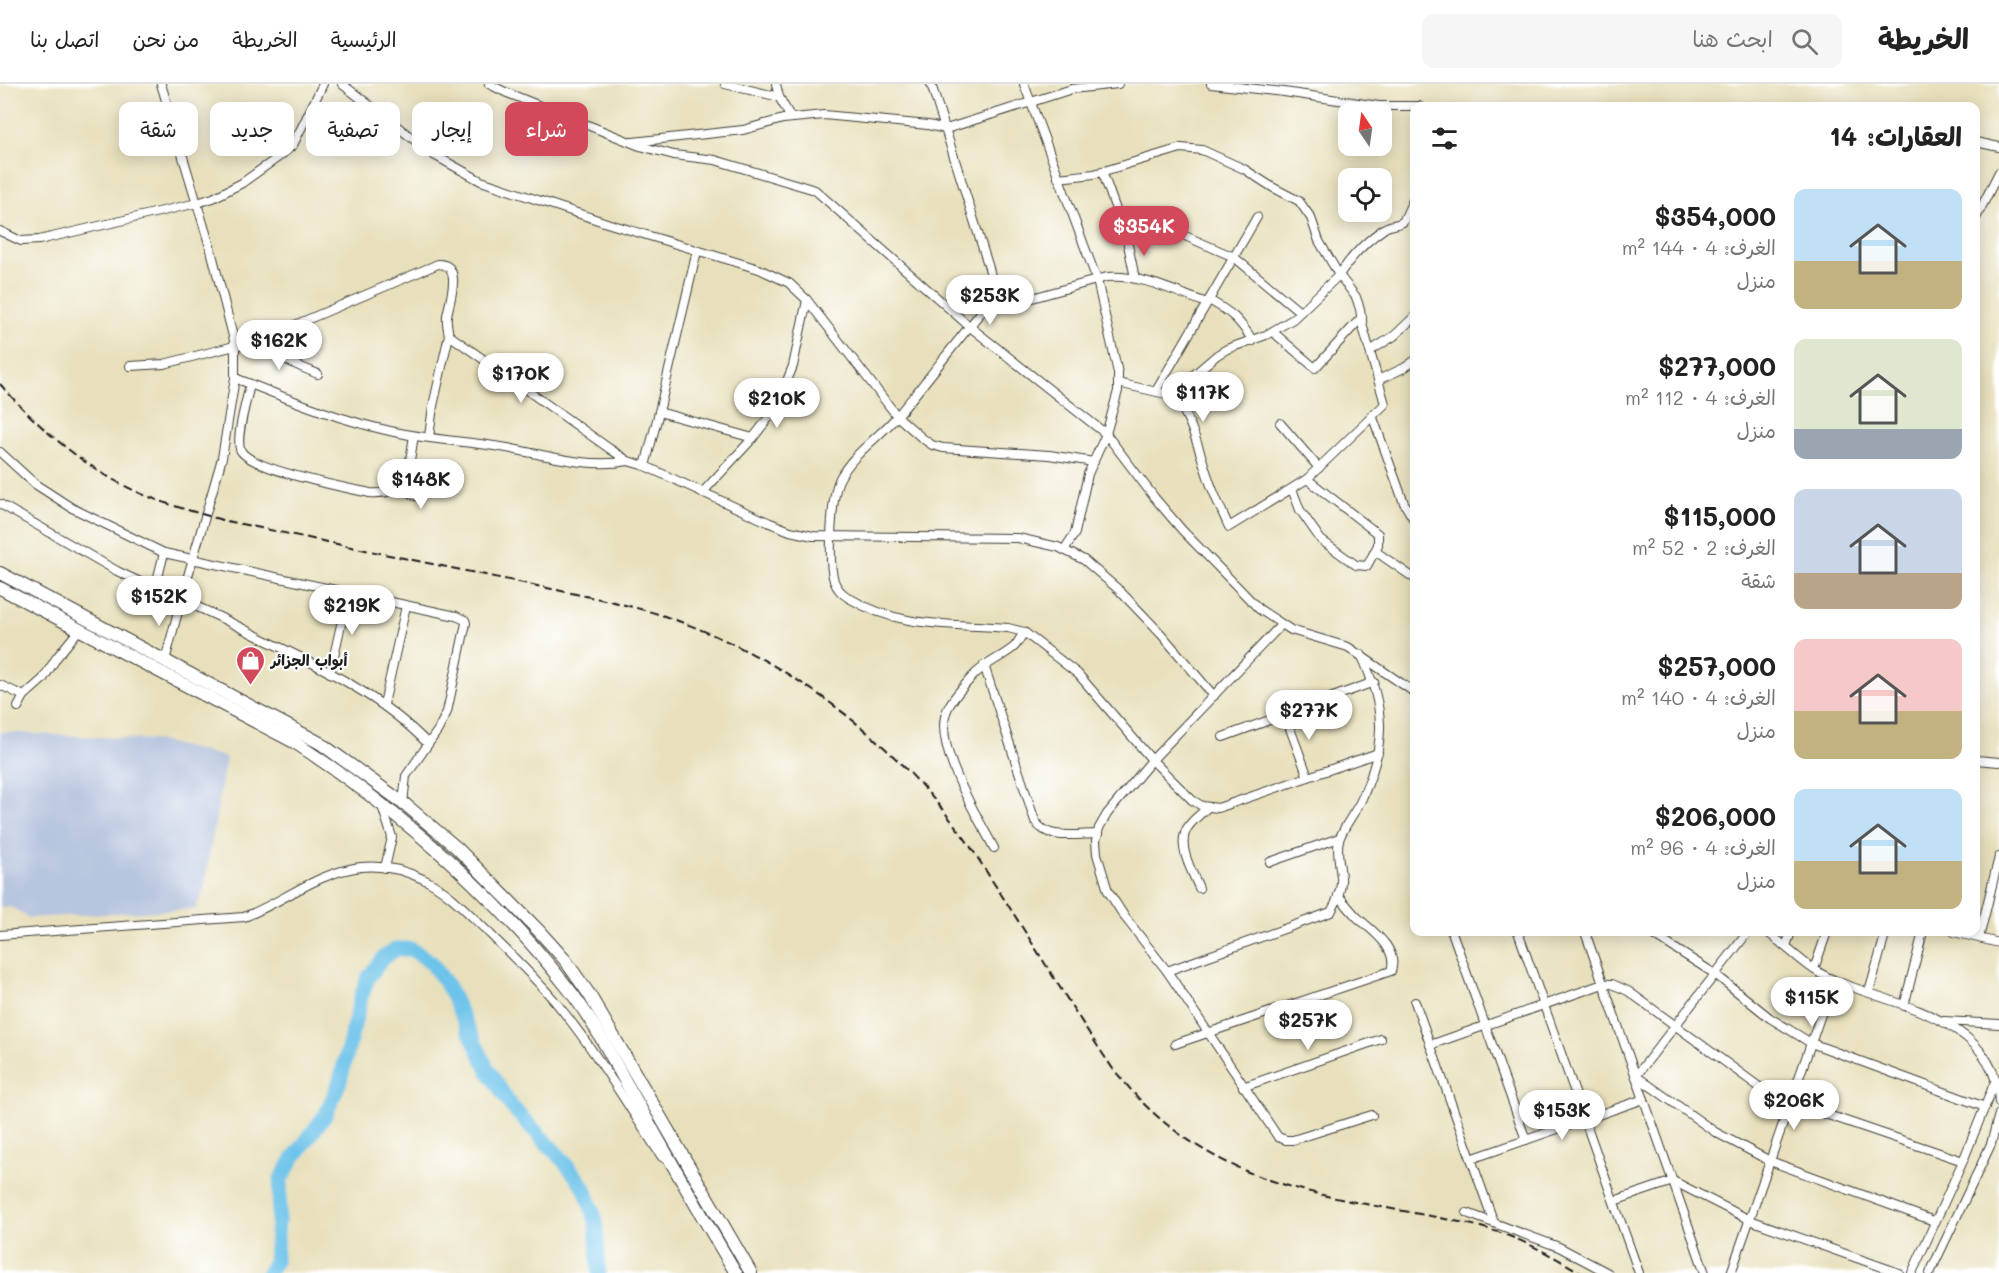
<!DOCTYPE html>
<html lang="ar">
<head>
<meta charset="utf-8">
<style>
  body { margin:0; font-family:Mali,"Playpen Sans Arabic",sans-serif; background:#f6f6f6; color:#222; direction:rtl; height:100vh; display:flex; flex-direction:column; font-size:22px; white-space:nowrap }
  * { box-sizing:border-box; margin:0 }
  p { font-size:20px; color:#767676 }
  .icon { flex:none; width:33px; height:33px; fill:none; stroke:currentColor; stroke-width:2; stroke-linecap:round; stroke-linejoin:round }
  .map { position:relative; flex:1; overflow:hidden; direction:ltr }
  .panel { position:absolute; left:1410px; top:18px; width:570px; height:834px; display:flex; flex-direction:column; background:#fff; border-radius:12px; box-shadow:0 3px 15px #0003; direction:rtl }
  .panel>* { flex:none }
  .hud { position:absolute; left:18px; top:18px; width:570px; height:54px; direction:rtl; display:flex; gap:12px }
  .needle { width:39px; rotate:347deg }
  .tools { position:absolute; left:1338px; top:18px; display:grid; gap:12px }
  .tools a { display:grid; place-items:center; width:54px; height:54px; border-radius:12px; background:#fff; box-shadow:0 3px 15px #0003; font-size:30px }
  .price { position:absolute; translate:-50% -51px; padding:0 14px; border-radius:21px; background:#fff; color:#222; font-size:20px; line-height:39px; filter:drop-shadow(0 2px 3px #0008) }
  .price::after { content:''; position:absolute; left:50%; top:36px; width:18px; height:14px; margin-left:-9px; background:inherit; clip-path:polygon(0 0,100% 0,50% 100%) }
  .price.on { background:#d1495b; color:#fff }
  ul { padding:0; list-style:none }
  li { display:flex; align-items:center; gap:18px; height:150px; padding:0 18px }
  li span { display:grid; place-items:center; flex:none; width:168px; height:120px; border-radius:12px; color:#555 }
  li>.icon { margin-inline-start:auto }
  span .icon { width:72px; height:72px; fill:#fffc; stroke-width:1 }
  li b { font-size:26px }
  h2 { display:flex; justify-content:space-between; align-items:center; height:72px; padding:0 18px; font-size:26px }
  .chip { padding:0 21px; border-radius:12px; background:#fff; box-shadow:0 3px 15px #0003; font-size:21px; line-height:54px }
  .chip.on { background:#d1495b; color:#fff }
  header { display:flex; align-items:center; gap:36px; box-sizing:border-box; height:84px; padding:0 30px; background:#fff; border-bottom:2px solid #e0e0e0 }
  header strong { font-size:28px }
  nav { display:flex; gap:33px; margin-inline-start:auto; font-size:21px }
  .search { width:420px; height:54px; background:#f6f6f6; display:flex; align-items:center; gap:15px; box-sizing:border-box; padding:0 21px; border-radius:12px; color:#767676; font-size:22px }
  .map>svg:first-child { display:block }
</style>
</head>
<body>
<header>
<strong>الخريطة</strong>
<div class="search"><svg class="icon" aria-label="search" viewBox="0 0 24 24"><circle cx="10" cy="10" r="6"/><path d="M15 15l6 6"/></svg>ابحث هنا</div>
<nav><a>الرئيسية</a><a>الخريطة</a><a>من نحن</a><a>اتصل بنا</a></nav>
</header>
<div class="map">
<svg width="1999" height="1189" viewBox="0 0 1999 1189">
  <rect width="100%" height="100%" fill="#fff"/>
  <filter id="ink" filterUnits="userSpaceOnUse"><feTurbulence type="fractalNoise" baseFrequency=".0167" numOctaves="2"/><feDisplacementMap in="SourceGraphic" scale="12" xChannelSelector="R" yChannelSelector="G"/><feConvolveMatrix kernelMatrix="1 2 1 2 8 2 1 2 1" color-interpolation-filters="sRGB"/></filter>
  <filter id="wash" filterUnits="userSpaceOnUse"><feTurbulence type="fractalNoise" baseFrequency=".008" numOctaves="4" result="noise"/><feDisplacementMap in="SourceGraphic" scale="24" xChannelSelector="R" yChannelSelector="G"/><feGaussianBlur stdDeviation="1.35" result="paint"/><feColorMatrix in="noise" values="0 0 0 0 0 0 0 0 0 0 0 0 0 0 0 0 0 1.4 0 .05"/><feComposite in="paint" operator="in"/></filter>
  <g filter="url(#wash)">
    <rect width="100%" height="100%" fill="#e8e0bc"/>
    <polygon fill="#b7c5de" points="0,648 156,656 226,673 203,810 195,825 29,834 11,823 0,824"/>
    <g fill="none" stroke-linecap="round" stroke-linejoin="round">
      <polyline stroke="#6dc3ea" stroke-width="15" points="268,1189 275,1178 281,1095 293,1075 326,1030 340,997 361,913 368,894 383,874 396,865 411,865 431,878 447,901 488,986 511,1022 563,1076 585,1104 596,1137 599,1189"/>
    </g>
  </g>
  <g filter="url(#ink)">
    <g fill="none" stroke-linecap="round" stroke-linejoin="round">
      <defs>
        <g id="minor">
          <path d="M161,0l50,166 24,94v34l-13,80 -41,142c28,11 55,25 82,39 59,28 120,58 165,105"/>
          <polyline points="342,0 434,71 481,97 610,140 759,185 789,199 807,216 897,332 922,354 932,361 943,364 1049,371 1094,378"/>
          <polyline points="489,0 505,8 640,62 674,71 715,76 815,106 969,242 1106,350 1154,413 1182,446 1259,525 1291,546 1348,563 1414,608"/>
          <polyline points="725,0 779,13"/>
          <polyline points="776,0 779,13 791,34"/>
          <path d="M931,0l58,184 5,20v9c-33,38 -63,79 -95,117 -18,22 -45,38 -59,64 -9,17 -12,84 -6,103 3,8 8,13 15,17 51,31 103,25 159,30l16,4 54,42 74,86 40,40 10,6 16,2 160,-55"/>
          <polyline points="1024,0 1097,196 1118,289 1118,307 1106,350 1088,390 1075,449 1064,466"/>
          <polyline points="1211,0 1284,8 1379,22 1419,22"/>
          <polyline points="633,58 743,46 783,35 824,31 928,41 946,45 1072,5 1118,0"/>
          <polyline points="1976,58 1999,63"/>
          <polyline points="1102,87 1127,156 1135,194"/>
          <path d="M1058,94l36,-4 87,-26 21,2 42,19 28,18 27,14 12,17 8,23 20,34c12,-18 28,-35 46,-47 5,-3 12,-3 18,-6l11,-24"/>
          <polyline points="1976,134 1999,88"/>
          <polyline points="0,147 21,157 39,156 197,119 213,114 242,99 280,72 293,61 323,0"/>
          <polyline points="1127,156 1162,142 1234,173 1300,228"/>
          <path d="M994,213l8,7h9l96,-27c34,-3 68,15 100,26"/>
          <path d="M1209,216c23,13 29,18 44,41"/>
          <polyline points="1273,248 1315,284 1362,233"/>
          <path d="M262,255c14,19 34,26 56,35"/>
          <polyline points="1370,267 1394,252 1414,233"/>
          <path d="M130,282l34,-2 98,-25 176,-75c26,0 11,38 9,52 -1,7 1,13 2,19l161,114 18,12 17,5 14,-54 38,-161"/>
          <path d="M235,294c51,20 101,41 155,53 38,9 78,10 117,17 39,7 82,21 121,13"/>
          <polyline points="1378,296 1404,284 1414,277"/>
          <path d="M1118,299l52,12c21,13 32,69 42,93 5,13 11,26 17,39l78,-48 78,-75 -22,-77 -3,-18 -4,-12 -17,-22 -46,44 -27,16 -39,14 -10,6 -47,40"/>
          <path d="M250,300c-3,16 -14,50 -10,65 7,20 107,39 130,44 41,3 38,-26 44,-57"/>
          <polyline points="1156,307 1257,133"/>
          <polyline points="659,328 753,354 776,324 793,282 807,216"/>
          <polyline points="1372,331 1404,419 1414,436"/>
          <polyline points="1280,339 1319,384"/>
          <polyline points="429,353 433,322 449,251"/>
          <polyline points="0,368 35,400 72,424 164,469 456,532 465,536 466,539 447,628 438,646 406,692 403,719"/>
          <polyline points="645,382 770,439 790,447 813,452 1018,454 1058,463 1084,476 1119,506 1162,551 1214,612"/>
          <path d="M405,396c3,9 5,18 16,16l6,-7 2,-15"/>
          <polyline points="1292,405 1300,426 1321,456 1356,481 1367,482 1378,461 1378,450 1307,395"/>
          <polyline points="702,409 753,354"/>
          <polyline points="0,420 117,487 155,505 164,469"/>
          <polyline points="1375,467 1414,494"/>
          <polyline points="1281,541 1152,676 1107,730 1099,744 1096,757 1097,770 1108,807 1124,832 1167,887 1278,1053 1286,1056 1293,1056 1372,1031"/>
          <polyline points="165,577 181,516"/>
          <path d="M984,581l51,156c12,20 42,13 63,13"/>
          <polyline points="330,589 348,510"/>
          <polyline points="0,601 24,612"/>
          <polyline points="384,620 406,522"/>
          <polyline points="18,623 24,612 43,595 57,573 79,546"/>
          <polyline points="1285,631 1308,693"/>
          <polyline points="1223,653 1374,598"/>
          <polyline points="1976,676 1999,678"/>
          <polyline points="382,722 392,753 385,784"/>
          <path d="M994,764c-16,-31 -64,-106 -46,-140 5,-11 17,-23 25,-32 12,-13 28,-18 41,-29 4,-4 7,-11 10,-15"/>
          <polyline points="1270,778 1339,754"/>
          <path d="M1199,804c-6,-15 -20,-38 -14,-55 3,-10 15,-18 22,-25"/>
          <polyline points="1452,848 1526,1056"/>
          <polyline points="1518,848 1639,1189"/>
          <polyline points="1585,848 1705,1189"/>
          <polyline points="1649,848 1715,890 1770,934 1811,959 1985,1023"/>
          <polyline points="1748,848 1636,992 1715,1048 1770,1077 1934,1137"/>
          <path d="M1767,848c22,16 41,38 67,48 60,26 162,38 165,122"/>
          <polyline points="1954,848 1999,859"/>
          <path d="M0,851l244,-18c39,-15 74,-45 117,-50 21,-2 43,3 62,12 25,11 47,36 67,55 24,24 51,49 72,76 37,46 67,98 100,147"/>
          <polyline points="1979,854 1999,773"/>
          <polyline points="1786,862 1791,848"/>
          <polyline points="1814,885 1827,848"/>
          <path d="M1167,887l164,-59c6,-10 11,-24 10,-35 -1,-12 -5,-25 -2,-37 5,-15 18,-29 24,-44 24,-54 22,-89 -2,-142"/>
          <polyline points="1869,908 1886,848"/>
          <polyline points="1415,918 1494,1139"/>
          <polyline points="1904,922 1923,848"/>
          <polyline points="1944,937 1999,940"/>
          <path d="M1175,960l216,-73c8,-23 -20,-41 -34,-54 -7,-7 -13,-15 -19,-22"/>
          <polyline points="1430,961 1603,900 1612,900 1628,907 1758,1002 1790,1018 1963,1077"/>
          <polyline points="1243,1003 1381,955"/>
          <polyline points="1471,1075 1644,1015"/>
          <polyline points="1614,1117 1673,1097 1750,1136 1899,1189"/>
          <polyline points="1467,1129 1559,1163 1608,1189"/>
          <polyline points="1731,1189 1833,896"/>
          <polyline points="1912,1189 1963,1077 1996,995"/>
          <polyline points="1930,1189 1991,1060 1999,1030"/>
        </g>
        <g id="highway">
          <polyline points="0,489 320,659 406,721 457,764 539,847 565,876 589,910 751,1189"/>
          <path d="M0,504l294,154c103,67 197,148 273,245 24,30 43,67 62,101 35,62 70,124 107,185"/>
        </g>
      </defs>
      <use href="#minor" stroke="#3b3934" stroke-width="10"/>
      <use href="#highway" stroke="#3b3934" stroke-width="14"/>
      <use href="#minor" stroke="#fff" stroke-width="8"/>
      <use href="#highway" stroke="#fff" stroke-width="12"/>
      <path stroke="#1c1c1c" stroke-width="2" stroke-dasharray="9 4.5" stroke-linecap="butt" d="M0,300c34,39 77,77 123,101 32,17 66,25 99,35l392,82c18,5 36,9 53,15 117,40 219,116 293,215 13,17 23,35 35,53 40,61 77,124 118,184 10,11 20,24 30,34 34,34 79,61 124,76 68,24 140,30 210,47 37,9 72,27 104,47"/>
    </g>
  </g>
  <defs>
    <symbol id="shop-pin" viewBox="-11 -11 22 30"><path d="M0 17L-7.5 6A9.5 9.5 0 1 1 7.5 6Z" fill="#d1495b" stroke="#fff"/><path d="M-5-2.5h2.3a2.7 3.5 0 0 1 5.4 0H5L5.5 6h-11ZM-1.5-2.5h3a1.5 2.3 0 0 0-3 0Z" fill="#fff"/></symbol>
  </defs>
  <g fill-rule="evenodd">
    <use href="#shop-pin" x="234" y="560" width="33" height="45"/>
  </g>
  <g text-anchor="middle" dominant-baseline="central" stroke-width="4.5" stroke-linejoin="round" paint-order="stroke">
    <g font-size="15" font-weight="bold" fill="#1c1c1c" stroke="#fff" text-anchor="start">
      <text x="271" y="576">أبواب الجزائر</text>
    </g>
  </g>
</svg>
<div class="tools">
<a><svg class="needle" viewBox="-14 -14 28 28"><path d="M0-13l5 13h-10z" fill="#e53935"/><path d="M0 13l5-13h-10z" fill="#767676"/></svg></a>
<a><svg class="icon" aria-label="locate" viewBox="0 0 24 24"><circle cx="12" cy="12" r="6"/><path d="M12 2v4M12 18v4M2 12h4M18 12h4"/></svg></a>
</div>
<b class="price on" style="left:1144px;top:173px">$354K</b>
<b class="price" style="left:990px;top:242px">$253K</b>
<b class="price" style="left:279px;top:287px">$162K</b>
<b class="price" style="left:521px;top:320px">$170K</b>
<b class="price" style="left:1203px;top:339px">$117K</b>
<b class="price" style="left:777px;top:345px">$210K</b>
<b class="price" style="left:421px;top:426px">$148K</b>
<b class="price" style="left:159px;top:543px">$152K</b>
<b class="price" style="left:352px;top:552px">$219K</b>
<b class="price" style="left:1309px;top:657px">$277K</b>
<b class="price" style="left:1812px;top:944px">$115K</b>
<b class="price" style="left:1308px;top:967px">$257K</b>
<b class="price" style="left:1794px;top:1047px">$206K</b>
<b class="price" style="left:1562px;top:1057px">$153K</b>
<div class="hud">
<a class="chip on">شراء</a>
<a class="chip">إيجار</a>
<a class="chip">تصفية</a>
<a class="chip">جديد</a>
<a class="chip">شقة</a>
</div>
<section class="panel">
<h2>العقارات: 14<svg class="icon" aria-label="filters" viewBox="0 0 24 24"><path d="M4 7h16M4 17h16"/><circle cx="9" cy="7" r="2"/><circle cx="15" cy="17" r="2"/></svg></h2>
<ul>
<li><span style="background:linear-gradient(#bfe0f5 60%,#c2b280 0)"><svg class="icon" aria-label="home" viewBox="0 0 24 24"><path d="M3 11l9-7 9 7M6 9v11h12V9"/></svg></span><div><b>$354,000</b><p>الغرف: 4 · 144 m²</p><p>منزل</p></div></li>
<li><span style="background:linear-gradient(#dfe7d0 75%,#9aa5b1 0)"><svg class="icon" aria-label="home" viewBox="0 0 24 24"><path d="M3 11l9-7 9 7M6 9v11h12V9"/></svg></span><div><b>$277,000</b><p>الغرف: 4 · 112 m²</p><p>منزل</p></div></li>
<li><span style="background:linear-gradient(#c9d6e8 70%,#b9a48a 0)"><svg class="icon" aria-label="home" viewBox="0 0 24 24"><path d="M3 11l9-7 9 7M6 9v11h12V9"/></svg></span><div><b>$115,000</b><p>الغرف: 2 · 52 m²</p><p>شقة</p></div></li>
<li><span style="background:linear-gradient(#f6c9c9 60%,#c2b280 0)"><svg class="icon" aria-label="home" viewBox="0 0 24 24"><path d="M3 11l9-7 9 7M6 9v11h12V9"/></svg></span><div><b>$257,000</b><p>الغرف: 4 · 140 m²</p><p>منزل</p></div></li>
<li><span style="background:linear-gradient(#bfe0f5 60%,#c2b280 0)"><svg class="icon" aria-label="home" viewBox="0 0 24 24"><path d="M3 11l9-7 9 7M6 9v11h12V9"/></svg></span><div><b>$206,000</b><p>الغرف: 4 · 96 m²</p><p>منزل</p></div></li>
</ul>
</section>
</div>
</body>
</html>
